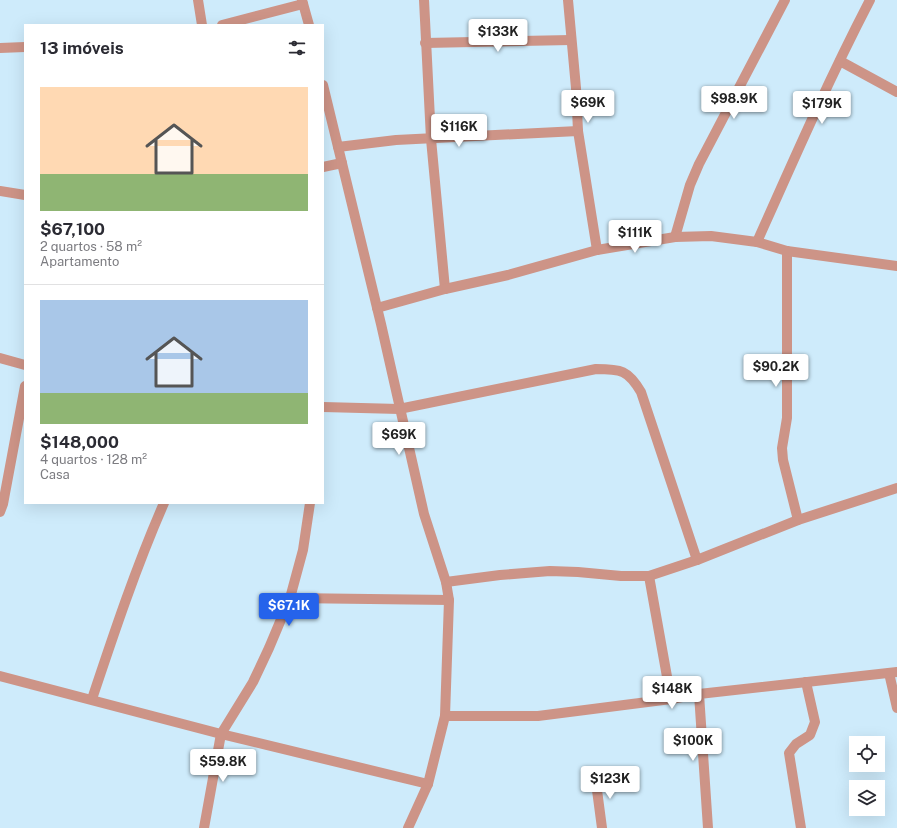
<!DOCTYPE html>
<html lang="pt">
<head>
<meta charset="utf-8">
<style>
  body { margin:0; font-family:"Public Sans",sans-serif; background:#f7f7f7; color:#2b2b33; height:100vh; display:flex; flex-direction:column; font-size:15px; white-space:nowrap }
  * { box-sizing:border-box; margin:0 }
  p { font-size:13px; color:#7c7c81 }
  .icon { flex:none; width:22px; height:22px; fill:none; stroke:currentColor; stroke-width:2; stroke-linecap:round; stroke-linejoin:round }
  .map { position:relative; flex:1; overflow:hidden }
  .side { position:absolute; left:24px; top:24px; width:300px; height:480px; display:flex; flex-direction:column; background:#fff; border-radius:0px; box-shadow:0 4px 16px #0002 }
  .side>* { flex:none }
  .controls { position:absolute; left:849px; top:736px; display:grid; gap:8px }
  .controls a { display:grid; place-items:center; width:36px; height:36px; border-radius:0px; background:#fff; box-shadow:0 4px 16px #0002; font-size:20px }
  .price { position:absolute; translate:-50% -34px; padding:0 9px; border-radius:4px; background:#fff; color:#222; font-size:13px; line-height:26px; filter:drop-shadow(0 1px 2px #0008) }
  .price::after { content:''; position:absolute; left:50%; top:24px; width:12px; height:9px; margin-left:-6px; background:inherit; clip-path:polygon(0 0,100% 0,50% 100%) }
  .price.on { background:#2563eb; color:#fff }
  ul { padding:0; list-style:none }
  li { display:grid; align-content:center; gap:8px; height:212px; padding:0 16px }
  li+li { border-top:1px solid #e1e1e2 }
  li span { display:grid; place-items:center; height:124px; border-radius:0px; color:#555 }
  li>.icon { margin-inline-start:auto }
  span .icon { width:72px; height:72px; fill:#fffc; stroke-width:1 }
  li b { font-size:17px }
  h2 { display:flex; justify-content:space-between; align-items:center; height:48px; padding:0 16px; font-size:17px }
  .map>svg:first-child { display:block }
</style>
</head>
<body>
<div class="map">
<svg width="897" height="828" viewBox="0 0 897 828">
  <rect width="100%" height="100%" fill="#ceebfb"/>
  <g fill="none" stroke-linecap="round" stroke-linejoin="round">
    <g stroke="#cd9487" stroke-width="10">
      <polyline points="198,0 202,25"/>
      <polyline points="302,0 309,25"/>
      <polyline points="424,0 431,139 445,289"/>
      <polyline points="568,0 576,88 578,131 597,250"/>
      <polyline points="222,25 303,4"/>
      <polyline points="425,43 571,40"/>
      <polyline points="0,48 25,47"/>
      <polyline points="840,61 897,92"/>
      <polyline points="323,85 381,324 424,514 446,582 449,600 445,716 428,784 408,828"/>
      <polyline points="338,147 396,140 578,131"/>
      <polyline points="323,167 342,163"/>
      <polyline points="0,191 25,195"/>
      <polyline points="675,237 690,185 699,164 785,0"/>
      <path d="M757,242c36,-81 72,-163 113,-242"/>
      <polyline points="787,251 787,418 782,448 783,460 798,520"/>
      <polyline points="377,308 445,289 508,275 597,250 675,237 711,236 757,242 787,251 897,266"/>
      <polyline points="0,358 25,365"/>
      <path d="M323,407l76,2 197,-40c25,0 32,1 45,23l56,168"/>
      <polyline points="0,512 3,504 25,386"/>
      <polyline points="649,576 671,699"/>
      <polyline points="446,582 500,575 550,571 578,572 621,576 649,576 697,560 798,520 897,488"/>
      <polyline points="290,598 449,600"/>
      <polyline points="889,673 897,708"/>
      <polyline points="0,676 221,734 428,784"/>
      <polyline points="699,694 708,828"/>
      <path d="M92,699c22,-66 44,-132 72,-196"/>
      <polyline points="445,716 538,716 671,699 699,694 897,672"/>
      <polyline points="595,775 602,828"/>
      <polyline points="204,828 221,734 253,682 269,648 290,598 303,550 310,503"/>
      <polyline points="801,828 789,753 796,744 810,735 815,722 806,682"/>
    </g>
  </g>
</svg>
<div class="controls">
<a><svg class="icon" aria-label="locate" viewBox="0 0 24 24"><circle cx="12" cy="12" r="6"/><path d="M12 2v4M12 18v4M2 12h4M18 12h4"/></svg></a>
<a><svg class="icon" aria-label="layers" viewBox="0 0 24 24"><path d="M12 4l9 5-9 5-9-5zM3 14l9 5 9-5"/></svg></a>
</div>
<b class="price" style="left:498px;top:53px">$133K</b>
<b class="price" style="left:734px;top:120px">$98.9K</b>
<b class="price" style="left:588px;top:124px">$69K</b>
<b class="price" style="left:822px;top:125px">$179K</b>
<b class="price" style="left:459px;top:148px">$116K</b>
<b class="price" style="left:635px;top:254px">$111K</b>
<b class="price" style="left:776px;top:388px">$90.2K</b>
<b class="price" style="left:399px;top:456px">$69K</b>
<b class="price on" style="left:289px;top:627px">$67.1K</b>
<b class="price" style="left:672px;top:710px">$148K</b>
<b class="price" style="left:693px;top:762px">$100K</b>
<b class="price" style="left:223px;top:783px">$59.8K</b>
<b class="price" style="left:610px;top:800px">$123K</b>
<section class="side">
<h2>13 imóveis<svg class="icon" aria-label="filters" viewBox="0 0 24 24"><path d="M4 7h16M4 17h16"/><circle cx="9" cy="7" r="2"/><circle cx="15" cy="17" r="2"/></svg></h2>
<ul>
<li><span style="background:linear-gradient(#ffd9b3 70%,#8fb573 0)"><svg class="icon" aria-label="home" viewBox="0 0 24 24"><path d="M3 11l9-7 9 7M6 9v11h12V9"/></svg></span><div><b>$67,100</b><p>2 quartos · 58 m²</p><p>Apartamento</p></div></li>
<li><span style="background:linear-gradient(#a9c7e8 75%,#8fb573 0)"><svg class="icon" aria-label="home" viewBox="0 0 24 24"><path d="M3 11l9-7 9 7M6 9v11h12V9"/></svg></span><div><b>$148,000</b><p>4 quartos · 128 m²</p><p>Casa</p></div></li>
</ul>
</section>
</div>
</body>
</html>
